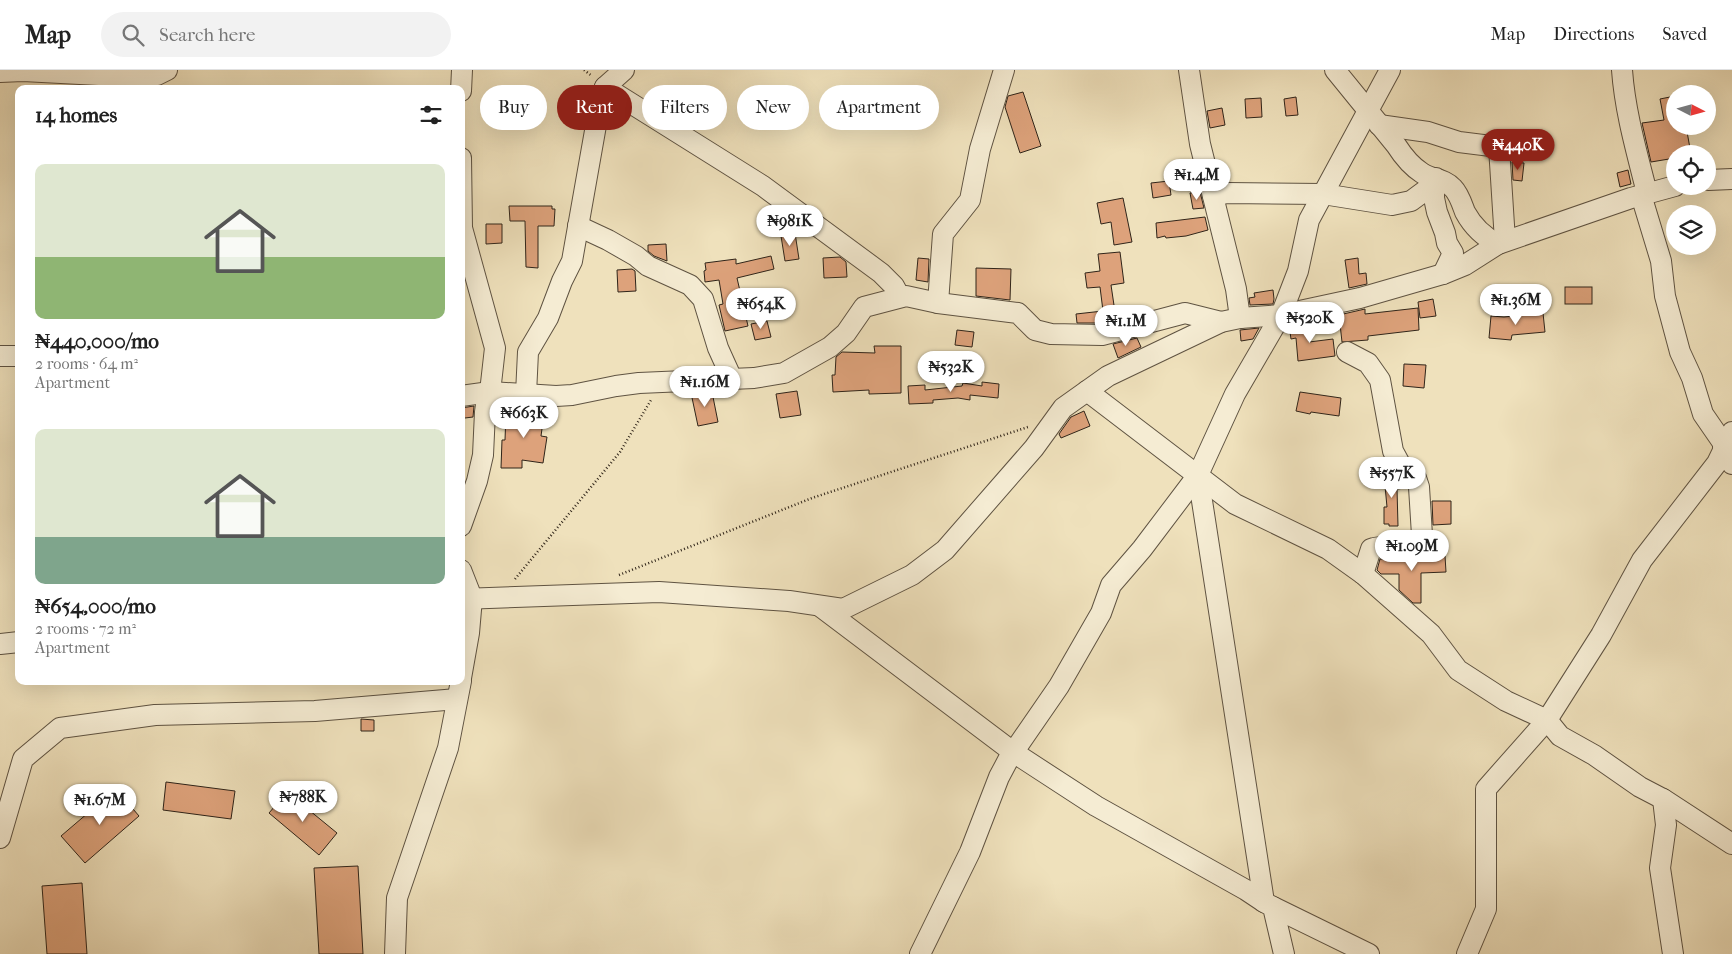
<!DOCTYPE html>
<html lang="en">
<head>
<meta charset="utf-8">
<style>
  body { margin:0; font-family:"IM FELL French Canon",serif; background:#f2f2f2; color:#222; height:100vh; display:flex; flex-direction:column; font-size:19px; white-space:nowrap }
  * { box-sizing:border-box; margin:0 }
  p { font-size:16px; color:#767676 }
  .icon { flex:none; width:28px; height:28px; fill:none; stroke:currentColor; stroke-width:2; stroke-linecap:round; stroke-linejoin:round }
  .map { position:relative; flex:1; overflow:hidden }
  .sheet { position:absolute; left:15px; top:15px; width:450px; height:600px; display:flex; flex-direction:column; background:#fff; border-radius:10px; box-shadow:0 5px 20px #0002 }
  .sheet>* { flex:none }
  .banner { position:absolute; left:480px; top:15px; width:475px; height:45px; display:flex; gap:10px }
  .needle { width:32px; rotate:96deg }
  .controls { position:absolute; left:1666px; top:15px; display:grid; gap:10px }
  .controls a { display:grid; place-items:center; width:50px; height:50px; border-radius:50%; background:#fff; box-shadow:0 5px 20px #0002; font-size:25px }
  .price { position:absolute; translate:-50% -42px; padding:0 11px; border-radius:18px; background:#fff; color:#222; font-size:16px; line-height:32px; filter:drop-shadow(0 1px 2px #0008) }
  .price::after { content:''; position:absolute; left:50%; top:30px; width:15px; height:11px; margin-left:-8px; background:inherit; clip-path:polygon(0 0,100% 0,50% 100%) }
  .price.on { background:#8f2418; color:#fff }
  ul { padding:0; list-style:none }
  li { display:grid; align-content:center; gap:10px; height:265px; padding:0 20px }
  li span { display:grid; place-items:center; height:155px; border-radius:10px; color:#555 }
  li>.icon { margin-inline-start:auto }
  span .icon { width:90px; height:90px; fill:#fffc; stroke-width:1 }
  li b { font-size:21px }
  h2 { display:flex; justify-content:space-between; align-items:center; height:60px; padding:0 20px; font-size:21px }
  .pill { padding:0 18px; border-radius:22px; background:#fff; box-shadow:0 5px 20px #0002; font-size:18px; line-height:45px }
  .pill.on { background:#8f2418; color:#fff }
  header { display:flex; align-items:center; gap:30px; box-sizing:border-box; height:70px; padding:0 25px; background:#fff; border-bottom:1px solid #e0e0e0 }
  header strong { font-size:24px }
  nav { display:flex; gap:28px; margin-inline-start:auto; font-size:18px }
  .search { width:350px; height:45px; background:#f2f2f2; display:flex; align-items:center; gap:12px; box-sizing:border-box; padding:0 18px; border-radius:28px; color:#767676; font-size:19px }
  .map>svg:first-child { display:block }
</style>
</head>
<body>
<header>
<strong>Map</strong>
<div class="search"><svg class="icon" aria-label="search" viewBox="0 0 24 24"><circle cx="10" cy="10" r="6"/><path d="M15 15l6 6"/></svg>Search here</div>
<nav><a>Map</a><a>Directions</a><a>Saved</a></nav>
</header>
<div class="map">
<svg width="1732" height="884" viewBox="0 0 1732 884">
  <rect width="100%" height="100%" fill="#efe1bc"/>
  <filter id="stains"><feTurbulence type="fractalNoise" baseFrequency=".004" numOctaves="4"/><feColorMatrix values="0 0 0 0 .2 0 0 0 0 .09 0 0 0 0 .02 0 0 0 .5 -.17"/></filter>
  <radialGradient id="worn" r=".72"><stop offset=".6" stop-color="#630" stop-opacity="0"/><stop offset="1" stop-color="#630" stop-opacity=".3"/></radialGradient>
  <g fill="#dda27b" stroke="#2f2419">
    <polygon points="1023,22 1041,76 1020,83 1005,37 1008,26"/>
    <polygon points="1675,26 1675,56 1686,56 1691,84 1675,84 1675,88 1651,92 1642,53 1664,50 1660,29"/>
    <polygon points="1296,27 1298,45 1286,46 1284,29"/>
    <polygon points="1261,28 1262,47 1246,48 1245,29"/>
    <polygon points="1222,38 1225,55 1210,58 1207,41"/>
    <polygon points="1512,92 1524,93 1522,111 1513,110"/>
    <polygon points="1628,100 1631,114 1620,117 1617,103"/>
    <polygon points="1169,111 1171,125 1153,128 1151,113"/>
    <polygon points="1200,122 1204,138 1193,139 1190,123"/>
    <polygon points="1123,128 1132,172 1114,175 1111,152 1101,154 1097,133"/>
    <polygon points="509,136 552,136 552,139 555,139 554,156 538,156 538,198 526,197 525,151 510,151"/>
    <polygon points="1205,147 1208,160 1186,166 1166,168 1165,166 1157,168 1156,153"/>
    <polygon points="486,154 502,154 502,173 486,174"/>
    <polygon points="795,163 799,189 785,191 781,166"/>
    <polygon points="666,174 667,191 654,186 648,181 648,175"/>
    <polygon points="1120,182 1124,213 1111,215 1115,242 1127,240 1128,246 1101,253 1077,253 1076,244 1103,241 1100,217 1087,218 1085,203 1100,201 1098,184"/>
    <polygon points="771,186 774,199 737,208 748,256 725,261 719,235 723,234 719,210 705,212 704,201 706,200 705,193 736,189 736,194"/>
    <polygon points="840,187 846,192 847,207 824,208 823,188"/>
    <polygon points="918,188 929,189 928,212 916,210"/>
    <polygon points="1358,188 1359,204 1366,203 1367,214 1349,218 1345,190"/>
    <polygon points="976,198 1011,199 1010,230 976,226"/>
    <polygon points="632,199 635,201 636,221 618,222 617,200"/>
    <rect x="1565" y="217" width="27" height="17"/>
    <polygon points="1273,220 1274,229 1273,234 1250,235 1249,228 1255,227 1254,223"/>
    <polygon points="1433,229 1436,246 1420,248 1418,232"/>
    <polygon points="1418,238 1419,260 1368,266 1368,270 1342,272 1339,245 1365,239 1365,244"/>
    <polygon points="1543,243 1545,262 1512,265 1511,270 1489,268 1491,246 1504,247"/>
    <polygon points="767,251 771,267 755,270 751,254"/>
    <polygon points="1307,252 1309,272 1333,269 1335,286 1298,291 1296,268 1291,269 1289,255"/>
    <polygon points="1259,258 1253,269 1241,271 1240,260"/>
    <polygon points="957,260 974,262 972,277 955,275"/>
    <polygon points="1137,268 1141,277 1118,288 1113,274"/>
    <polygon points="874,276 901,276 901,323 869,324 869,320 833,322 832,305 835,305 836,287 842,282 875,283"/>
    <polygon points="1404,294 1426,295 1424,318 1403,316"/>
    <polygon points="982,312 999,314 998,328 970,325 970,330 958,328 933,330 933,333 909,334 908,316 925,315 925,320 962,316 963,313 982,316"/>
    <polygon points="797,321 801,345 780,348 776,324"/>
    <polygon points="712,322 718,352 698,356 691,323"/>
    <polygon points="1300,322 1341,328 1339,346 1311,342 1310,344 1296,341"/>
    <polygon points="474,336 473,347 465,348 461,344 461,338"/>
    <polygon points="530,336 545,337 541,366 547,367 543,393 522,390 522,398 501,398 502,370 505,370 506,343 529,344"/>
    <polygon points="1084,341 1090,356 1061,368 1059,364 1071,347"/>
    <polygon points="1393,404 1405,414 1405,418 1397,419 1398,456 1389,456 1389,454 1384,454 1384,437 1387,437 1384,405"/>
    <polygon points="1432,431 1451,431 1451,454 1433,455"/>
    <polygon points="1411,484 1420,484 1420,487 1445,486 1446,502 1421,503 1421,533 1413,533 1399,520 1399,504 1381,504 1377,500 1380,489 1396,489 1395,487"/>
    <polygon points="361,649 374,650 374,661 361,661"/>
    <polygon points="166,712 235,721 231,749 163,740"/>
    <polygon points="116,719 139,746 85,793 61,766"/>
    <polygon points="287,722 337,763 319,785 269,743"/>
    <polygon points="358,796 363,884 319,884 314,798"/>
    <polygon points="82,813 87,884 47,884 42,816"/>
  </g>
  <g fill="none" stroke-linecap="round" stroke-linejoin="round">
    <defs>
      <g id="minor">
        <polyline points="1189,0 1200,74 1236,219 1240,248"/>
        <path d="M1335,0l61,75c7,11 15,21 26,28 10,7 22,5 31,15 6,6 9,16 12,24 7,13 19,25 33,32"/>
        <path d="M1622,0c3,42 15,83 25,123"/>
        <polyline points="0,2 23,1 118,6 139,9 157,5 167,0"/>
        <polyline points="605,17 763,116 881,203 894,216 900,227"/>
        <polyline points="461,21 462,0"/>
        <polyline points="1379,55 1428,62 1459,72 1499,77 1505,171"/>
        <polyline points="461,88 462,158 495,278 490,322 487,328 485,342 483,385 477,411 461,456"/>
        <polyline points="1708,110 1732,109"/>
        <polyline points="1434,114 1434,128 1437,142 1445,163 1447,173 1453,183 1443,204"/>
        <polyline points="1641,125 1661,191 1665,226 1680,282 1692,308 1703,344 1723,373 1723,377 1732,394"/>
        <polyline points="1213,126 1227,123 1323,124 1392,135 1411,131 1434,114 1436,108"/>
        <polyline points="578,156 608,170 636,186 648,196 690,215 703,229 718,278 732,309"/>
        <polyline points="938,233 943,164 970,130 980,79 1004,0"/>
        <polyline points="1347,282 1368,293 1380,310 1393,381 1400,394 1416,408 1419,417 1422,465 1419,471 1374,478 1371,479 1363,504"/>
        <polyline points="0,286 19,286"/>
        <polyline points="1087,321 1235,434 1328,479 1363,504 1431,564 1458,600 1506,631 1547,650 1560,666 1594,685 1640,717 1663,729 1732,774"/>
        <polyline points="526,324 528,282 548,248 562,211 572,191 601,27 605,17 624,0"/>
        <polyline points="461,326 490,322 556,326 572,325 616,316 639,313 754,308 784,303 830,277 846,263 864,237 906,226 938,233 1018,243 1035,260 1051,264 1102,265 1185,243 1221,252"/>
        <polyline points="1198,405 1264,832 1273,837 1284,884"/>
        <polyline points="461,500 472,528 469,563 461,608"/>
        <polyline points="461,529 659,522 789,531 843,539 912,505 945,480 1034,378 1063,338 1108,306 1221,252 1240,248 1281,245 1360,228 1443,204 1465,195 1498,174 1631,128 1675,116"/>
        <polyline points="821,537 1013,682 1096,736 1246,820 1264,832"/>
        <polyline points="0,574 19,572"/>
        <polyline points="1663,729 1666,755 1660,798 1673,884"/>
        <polyline points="0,768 23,689 60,658 155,645 315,641 457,629"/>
        <polyline points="1273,837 1369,884"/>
        <polyline points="395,884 397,828 448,678 461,611"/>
        <polyline points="920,884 970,782 999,707 1008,690 1059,616 1101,543 1111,515 1142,479 1198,405 1235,324 1281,245 1298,201 1309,150 1390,0"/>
        <polyline points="1467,884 1486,839 1486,719 1547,650 1601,565 1642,490 1717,393 1732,362"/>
      </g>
    </defs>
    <use href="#minor" stroke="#5f5342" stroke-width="22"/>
    <g stroke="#2f2419" stroke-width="2.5" stroke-dasharray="1 2.5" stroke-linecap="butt">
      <polyline points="584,0 592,6"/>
      <polyline points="619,505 812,428 1028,357"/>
      <polyline points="515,509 620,382 651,330"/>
    </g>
    <use href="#minor" stroke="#f5ecd3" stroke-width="20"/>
  </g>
  <rect width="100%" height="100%" filter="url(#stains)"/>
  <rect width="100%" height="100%" fill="url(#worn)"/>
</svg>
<div class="controls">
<a><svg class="needle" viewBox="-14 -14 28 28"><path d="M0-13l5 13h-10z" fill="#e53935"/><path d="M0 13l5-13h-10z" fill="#767676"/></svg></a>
<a><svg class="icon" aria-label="locate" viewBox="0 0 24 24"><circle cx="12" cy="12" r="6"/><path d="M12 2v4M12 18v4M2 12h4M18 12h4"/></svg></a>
<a><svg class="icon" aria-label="layers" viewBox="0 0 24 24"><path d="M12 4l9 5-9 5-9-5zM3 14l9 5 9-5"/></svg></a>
</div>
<b class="price on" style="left:1518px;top:101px">₦440K</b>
<b class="price" style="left:1197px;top:131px">₦1.4M</b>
<b class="price" style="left:790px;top:177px">₦981K</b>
<b class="price" style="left:1516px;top:256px">₦1.36M</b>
<b class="price" style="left:761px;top:260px">₦654K</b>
<b class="price" style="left:1310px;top:274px">₦520K</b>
<b class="price" style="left:1126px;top:277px">₦1.1M</b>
<b class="price" style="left:951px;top:323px">₦532K</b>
<b class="price" style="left:705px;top:338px">₦1.16M</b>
<b class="price" style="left:524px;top:369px">₦663K</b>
<b class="price" style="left:1392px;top:429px">₦557K</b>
<b class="price" style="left:1412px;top:502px">₦1.09M</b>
<b class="price" style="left:303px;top:753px">₦788K</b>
<b class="price" style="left:100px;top:756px">₦1.67M</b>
<div class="banner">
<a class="pill">Buy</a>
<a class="pill on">Rent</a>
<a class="pill">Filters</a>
<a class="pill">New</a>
<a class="pill">Apartment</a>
</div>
<section class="sheet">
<h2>14 homes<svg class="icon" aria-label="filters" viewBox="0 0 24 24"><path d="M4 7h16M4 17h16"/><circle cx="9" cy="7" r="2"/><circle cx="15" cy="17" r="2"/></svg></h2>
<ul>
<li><span style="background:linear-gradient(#dfe7d0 60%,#8fb573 0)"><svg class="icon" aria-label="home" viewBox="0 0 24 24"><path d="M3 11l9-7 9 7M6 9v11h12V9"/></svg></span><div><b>₦440,000/mo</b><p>2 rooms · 64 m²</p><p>Apartment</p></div></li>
<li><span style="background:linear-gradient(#dfe7d0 70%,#7fa58c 0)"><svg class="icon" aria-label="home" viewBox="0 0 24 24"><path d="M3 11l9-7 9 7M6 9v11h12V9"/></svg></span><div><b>₦654,000/mo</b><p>2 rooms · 72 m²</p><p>Apartment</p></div></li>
</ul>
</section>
</div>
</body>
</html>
